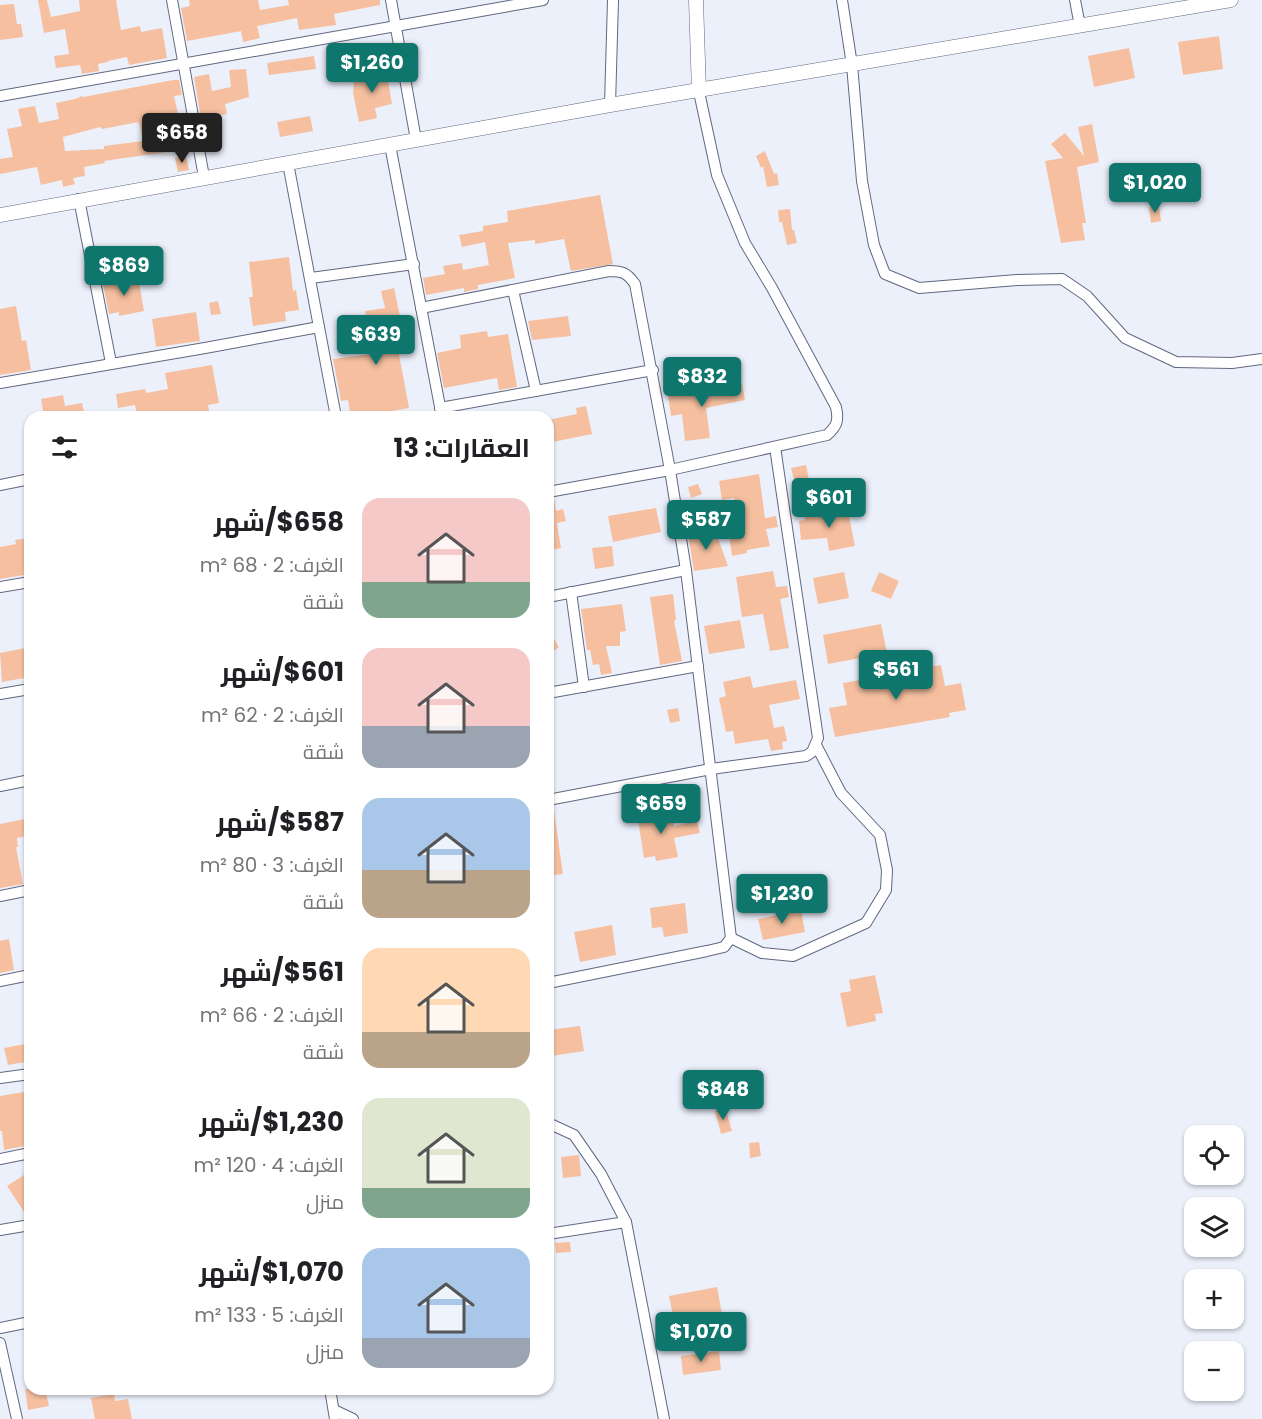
<!DOCTYPE html>
<html lang="ar">
<head>
<meta charset="utf-8">
<style>
  body { margin:0; font-family:Poppins,Cairo,sans-serif; background:#f6f6f6; color:#202124; direction:rtl; height:100vh; display:flex; flex-direction:column; font-size:22px; white-space:nowrap }
  * { box-sizing:border-box; margin:0 }
  p { font-size:20px; color:#757577 }
  .icon { flex:none; width:33px; height:33px; fill:none; stroke:currentColor; stroke-width:2; stroke-linecap:round; stroke-linejoin:round }
  .map { position:relative; flex:1; overflow:hidden; direction:ltr }
  .drawer { position:absolute; left:24px; top:411px; width:530px; height:984px; display:flex; flex-direction:column; background:#fff; border-radius:18px; box-shadow:0 2px 4px #0004; direction:rtl }
  .drawer>* { flex:none }
  .tools { position:absolute; left:1184px; top:1125px; display:grid; gap:12px }
  .tools a { display:grid; place-items:center; width:60px; height:60px; border-radius:12px; background:#fff; box-shadow:0 2px 4px #0004; font-size:30px }
  .price { position:absolute; translate:-50% -51px; padding:0 14px; border-radius:6px; background:#0f766e; color:#fff; font-size:20px; line-height:39px; filter:drop-shadow(0 2px 3px #0008) }
  .price::after { content:''; position:absolute; left:50%; top:36px; width:18px; height:14px; margin-left:-9px; background:inherit; clip-path:polygon(0 0,100% 0,50% 100%) }
  .price.on { background:#222; color:#fff }
  ul { padding:0; list-style:none }
  li { display:flex; align-items:center; gap:18px; height:150px; padding:0 24px }
  li span { display:grid; place-items:center; flex:none; width:168px; height:120px; border-radius:18px; color:#555 }
  li>.icon { margin-inline-start:auto }
  span .icon { width:72px; height:72px; fill:#fffc; stroke-width:1 }
  li b { font-size:26px }
  h2 { display:flex; justify-content:space-between; align-items:center; height:72px; padding:0 24px; font-size:26px }
  .map>svg:first-child { display:block }
</style>
</head>
<body>
<div class="map">
<svg width="1262" height="1419" viewBox="0 0 1262 1419">
  <rect width="100%" height="100%" fill="#ecf0fb"/>
  <g fill="#f6c0a0" fill-rule="evenodd">
    <polygon points="38,0 47,0 51,17 80,11 79,0 116,0 121,30 140,26 141,32 162,28 167,58 129,65 127,57 108,61 108,62 98,64 99,71 82,74 80,65 56,68 54,56 69,54 65,29 44,33"/>
    <polygon points="189,0 258,0 260,10 289,5 288,0 380,0 380,5 334,14 336,25 299,30 297,18 257,26 260,38 243,42 241,31 187,41 181,8 190,6"/>
    <polygon points="14,4 17,24 21,24 23,37 0,40 0,5"/>
    <polygon points="1219,36 1223,69 1183,75 1178,42"/>
    <polygon points="1129,48 1135,78 1094,87 1088,56"/>
    <polygon points="314,56 316,69 269,75 267,63"/>
    <polygon points="385,65 392,104 375,108 377,118 359,122 353,93 354,81 370,81 367,69"/>
    <polygon points="246,69 249,97 225,104 227,114 201,119 194,77 209,74 212,91 231,87 229,70"/>
    <path d="M173,80h6l3,15 -8,1 6,26 -3,1 4,27 -77,11 1,2 -21,4 1,9 -12,2 2,6 -12,3 -1,-7 -21,5 -4,-18 -37,7v-15l13,-2 -6,-28 15,-3 -4,-17 17,-3 4,17 20,-4 -3,-16 19,-4 7,-3 1,1zM139,122l4,19 -39,5v3l-39,2 -2,-14 37,-10 2,2z"/>
    <polygon points="310,116 313,131 280,137 277,122"/>
    <polygon points="1092,124 1099,162 1077,167 1086,223 1082,223 1085,240 1061,243 1045,161 1063,158 1051,144 1065,133 1084,156 1078,127"/>
    <polygon points="765,151 774,174 777,173 779,185 767,187 763,166 761,168 756,156"/>
    <polygon points="186,156 189,170 178,172 175,158"/>
    <polygon points="600,195 613,264 571,271 564,239 535,244 535,240 508,243 515,278 478,285 478,289 464,292 464,288 426,295 423,278 445,274 443,266 462,263 463,270 489,265 485,242 462,247 459,235 483,231 483,226 508,222 507,211"/>
    <polygon points="1159,206 1161,221 1151,223 1149,207"/>
    <polygon points="790,209 792,230 794,230 797,243 787,245 782,222 779,222 778,210"/>
    <polygon points="289,257 293,291 296,290 299,310 285,312 286,321 253,326 249,297 253,297 249,262"/>
    <polygon points="138,277 144,311 119,316 119,312 109,314 103,284"/>
    <polygon points="394,288 401,321 403,321 406,341 398,343 398,349 409,408 375,414 375,417 351,417 348,400 341,401 333,359 371,354 365,311 385,308 381,291"/>
    <polygon points="218,301 221,314 211,315 209,303"/>
    <polygon points="16,306 22,341 26,340 31,370 0,375 0,309"/>
    <polygon points="196,312 200,341 156,347 152,319"/>
    <polygon points="568,316 571,336 532,340 528,321"/>
    <polygon points="487,331 488,337 508,334 517,387 499,390 497,378 444,388 437,353 461,348 460,335"/>
    <polygon points="212,365 219,403 208,405 210,417 140,417 140,414 137,415 135,405 118,408 116,394 145,389 146,393 168,389 165,373"/>
    <polygon points="742,384 745,400 706,408 710,438 685,441 682,414 671,416 668,395"/>
    <polygon points="63,395 65,406 82,403 85,417 44,417 41,399"/>
    <polygon points="586,406 592,434 548,443 548,420 577,414 576,408"/>
    <polygon points="806,465 809,480 795,483 791,468"/>
    <polygon points="759,474 765,518 776,516 778,527 766,529 770,546 747,550 747,553 732,556 727,520 737,518 734,498 722,500 719,481"/>
    <polygon points="698,484 702,494 691,498 688,487"/>
    <polygon points="548,499 554,499 556,511 563,509 566,521 557,523 561,548 552,550 551,544 548,544"/>
    <polygon points="656,508 661,532 613,542 608,516"/>
    <polygon points="848,511 855,546 829,551 827,538 801,540 799,521 805,520 804,514 815,513 815,516"/>
    <polygon points="715,530 728,566 694,571 688,534"/>
    <polygon points="30,538 30,574 0,579 0,547 16,544 15,540"/>
    <polygon points="612,546 614,566 595,569 592,548"/>
    <polygon points="773,571 776,587 787,586 789,597 780,599 789,648 770,651 763,614 742,617 736,577"/>
    <polygon points="844,572 849,598 818,604 813,578"/>
    <polygon points="879,572 899,581 891,599 871,591"/>
    <polygon points="673,594 676,620 674,621 682,661 660,665 650,597"/>
    <polygon points="622,604 626,631 620,632 620,646 606,646 612,673 601,675 599,664 593,665 590,650 587,650 581,609"/>
    <polygon points="740,620 745,648 709,654 704,626"/>
    <polygon points="881,624 887,653 828,664 823,635"/>
    <polygon points="548,630 559,647 548,655"/>
    <polygon points="30,647 30,677 2,682 0,653"/>
    <polygon points="941,665 945,686 961,683 966,710 949,713 950,717 835,737 829,708 847,705 843,683"/>
    <polygon points="750,676 753,688 796,680 800,699 769,705 774,728 784,726 787,741 782,742 783,749 771,751 768,739 735,744 733,731 726,732 719,698 726,696 723,682"/>
    <polygon points="678,708 680,721 670,723 667,710"/>
    <polygon points="647,807 650,821 673,817 674,826 697,821 700,833 674,838 678,857 656,861 655,856 644,858 638,820 633,821 631,810"/>
    <polygon points="548,811 554,811 563,874 548,876"/>
    <polygon points="30,818 30,835 17,838 18,847 16,847 23,884 0,888 0,824"/>
    <polygon points="685,903 688,933 664,937 662,927 652,928 650,908"/>
    <polygon points="801,910 805,932 763,940 758,919"/>
    <polygon points="612,925 616,955 580,962 574,932"/>
    <polygon points="9,939 14,970 0,973 0,941"/>
    <polygon points="875,975 883,1013 875,1014 876,1021 847,1027 840,993 851,991 849,980"/>
    <polygon points="580,1026 584,1051 552,1056 548,1030"/>
    <polygon points="30,1043 30,1061 8,1065 4,1048"/>
    <polygon points="30,1091 30,1145 4,1150 2,1131 0,1131 0,1096"/>
    <polygon points="725,1107 732,1131 721,1134 715,1111"/>
    <polygon points="759,1142 761,1156 750,1158 749,1143"/>
    <polygon points="579,1155 581,1176 563,1178 561,1157"/>
    <polygon points="30,1171 30,1218 28,1218 7,1186"/>
    <polygon points="570,1242 571,1252 556,1253 555,1243"/>
    <polygon points="717,1287 724,1325 677,1334 669,1296"/>
    <polygon points="719,1351 721,1370 683,1375 681,1356"/>
    <polygon points="25,1389 45,1389 49,1406 28,1410"/>
    <polygon points="114,1394 115,1401 128,1399 132,1419 95,1419 91,1398"/>
  </g>
  <g fill="none" stroke-linecap="round" stroke-linejoin="round">
    <defs>
      <g id="minor">
        <polyline points="172,0 204,177"/>
        <polyline points="391,0 416,140"/>
        <polyline points="842,0 852,65 862,181 874,245 885,274 919,288 1017,280 1062,279 1087,296 1125,338 1176,362 1232,363 1262,359"/>
        <polyline points="1075,0 1080,26"/>
        <polyline points="0,96 543,0"/>
        <polyline points="610,105 613,0"/>
        <polyline points="390,145 442,417"/>
        <polyline points="288,163 336,417"/>
        <polyline points="79,199 111,363"/>
        <polyline points="311,278 414,264"/>
        <polyline points="513,290 536,391"/>
        <path d="M421,308l188,-37c14,0 18,2 26,13l35,186 16,100 45,368 -7,9 -17,4 -159,32"/>
        <polyline points="0,383 205,348 319,327"/>
        <polyline points="440,408 653,370"/>
        <polyline points="0,485 30,479"/>
        <path d="M548,492l122,-22 157,-35c10,-9 12,-14 9,-28l-64,-119 -27,-45 -28,-68 -18,-83"/>
        <polyline points="0,587 30,582"/>
        <polyline points="571,592 584,687"/>
        <polyline points="548,597 686,570"/>
        <polyline points="548,693 698,666"/>
        <polyline points="0,694 30,689"/>
        <polyline points="0,786 30,780"/>
        <polyline points="548,800 711,769 806,756 812,752 818,738 775,447"/>
        <polyline points="0,896 30,890"/>
        <polyline points="731,938 762,953 793,956 866,923 886,890 887,870 880,835 841,793 816,745"/>
        <polyline points="0,981 30,975"/>
        <polyline points="0,1078 30,1074"/>
        <polyline points="548,1123 574,1135 601,1174 626,1222 664,1419"/>
        <polyline points="0,1159 30,1153"/>
        <polyline points="0,1230 30,1225"/>
        <polyline points="548,1234 626,1222"/>
        <polyline points="0,1328 30,1322"/>
        <polyline points="0,1343 17,1419"/>
        <polyline points="330,1389 335,1419"/>
        <polyline points="334,1410 353,1419"/>
      </g>
      <g id="tertiary">
        <polyline points="696,0 699,92"/>
        <polyline points="0,215 610,105 1231,0"/>
      </g>
    </defs>
    <use href="#minor" stroke="#606880" stroke-width="12"/>
    <use href="#tertiary" stroke="#606880" stroke-width="15"/>
    <use href="#minor" stroke="#fff" stroke-width="10"/>
    <use href="#tertiary" stroke="#fff" stroke-width="14"/>
  </g>
</svg>
<div class="tools">
<a><svg class="icon" aria-label="locate" viewBox="0 0 24 24"><circle cx="12" cy="12" r="6"/><path d="M12 2v4M12 18v4M2 12h4M18 12h4"/></svg></a>
<a><svg class="icon" aria-label="layers" viewBox="0 0 24 24"><path d="M12 4l9 5-9 5-9-5zM3 14l9 5 9-5"/></svg></a>
<a>+</a>
<a>−</a>
</div>
<b class="price" style="left:372px;top:94px">$1,260</b>
<b class="price on" style="left:182px;top:164px">$658</b>
<b class="price" style="left:1155px;top:214px">$1,020</b>
<b class="price" style="left:124px;top:297px">$869</b>
<b class="price" style="left:376px;top:366px">$639</b>
<b class="price" style="left:702px;top:408px">$832</b>
<b class="price" style="left:829px;top:529px">$601</b>
<b class="price" style="left:706px;top:551px">$587</b>
<b class="price" style="left:896px;top:701px">$561</b>
<b class="price" style="left:661px;top:835px">$659</b>
<b class="price" style="left:782px;top:925px">$1,230</b>
<b class="price" style="left:723px;top:1121px">$848</b>
<b class="price" style="left:701px;top:1363px">$1,070</b>
<section class="drawer">
<h2>العقارات: 13<svg class="icon" aria-label="filters" viewBox="0 0 24 24"><path d="M4 7h16M4 17h16"/><circle cx="9" cy="7" r="2"/><circle cx="15" cy="17" r="2"/></svg></h2>
<ul>
<li><span style="background:linear-gradient(#f6c9c9 70%,#7fa58c 0)"><svg class="icon" aria-label="home" viewBox="0 0 24 24"><path d="M3 11l9-7 9 7M6 9v11h12V9"/></svg></span><div><b>$658/شهر</b><p>الغرف: 2 · 68 m²</p><p>شقة</p></div></li>
<li><span style="background:linear-gradient(#f6c9c9 65%,#9aa5b1 0)"><svg class="icon" aria-label="home" viewBox="0 0 24 24"><path d="M3 11l9-7 9 7M6 9v11h12V9"/></svg></span><div><b>$601/شهر</b><p>الغرف: 2 · 62 m²</p><p>شقة</p></div></li>
<li><span style="background:linear-gradient(#a9c7e8 60%,#b9a48a 0)"><svg class="icon" aria-label="home" viewBox="0 0 24 24"><path d="M3 11l9-7 9 7M6 9v11h12V9"/></svg></span><div><b>$587/شهر</b><p>الغرف: 3 · 80 m²</p><p>شقة</p></div></li>
<li><span style="background:linear-gradient(#ffd9b3 70%,#b9a48a 0)"><svg class="icon" aria-label="home" viewBox="0 0 24 24"><path d="M3 11l9-7 9 7M6 9v11h12V9"/></svg></span><div><b>$561/شهر</b><p>الغرف: 2 · 66 m²</p><p>شقة</p></div></li>
<li><span style="background:linear-gradient(#dfe7d0 75%,#7fa58c 0)"><svg class="icon" aria-label="home" viewBox="0 0 24 24"><path d="M3 11l9-7 9 7M6 9v11h12V9"/></svg></span><div><b>$1,230/شهر</b><p>الغرف: 4 · 120 m²</p><p>منزل</p></div></li>
<li><span style="background:linear-gradient(#a9c7e8 75%,#9aa5b1 0)"><svg class="icon" aria-label="home" viewBox="0 0 24 24"><path d="M3 11l9-7 9 7M6 9v11h12V9"/></svg></span><div><b>$1,070/شهر</b><p>الغرف: 5 · 133 m²</p><p>منزل</p></div></li>
</ul>
</section>
</div>
</body>
</html>
